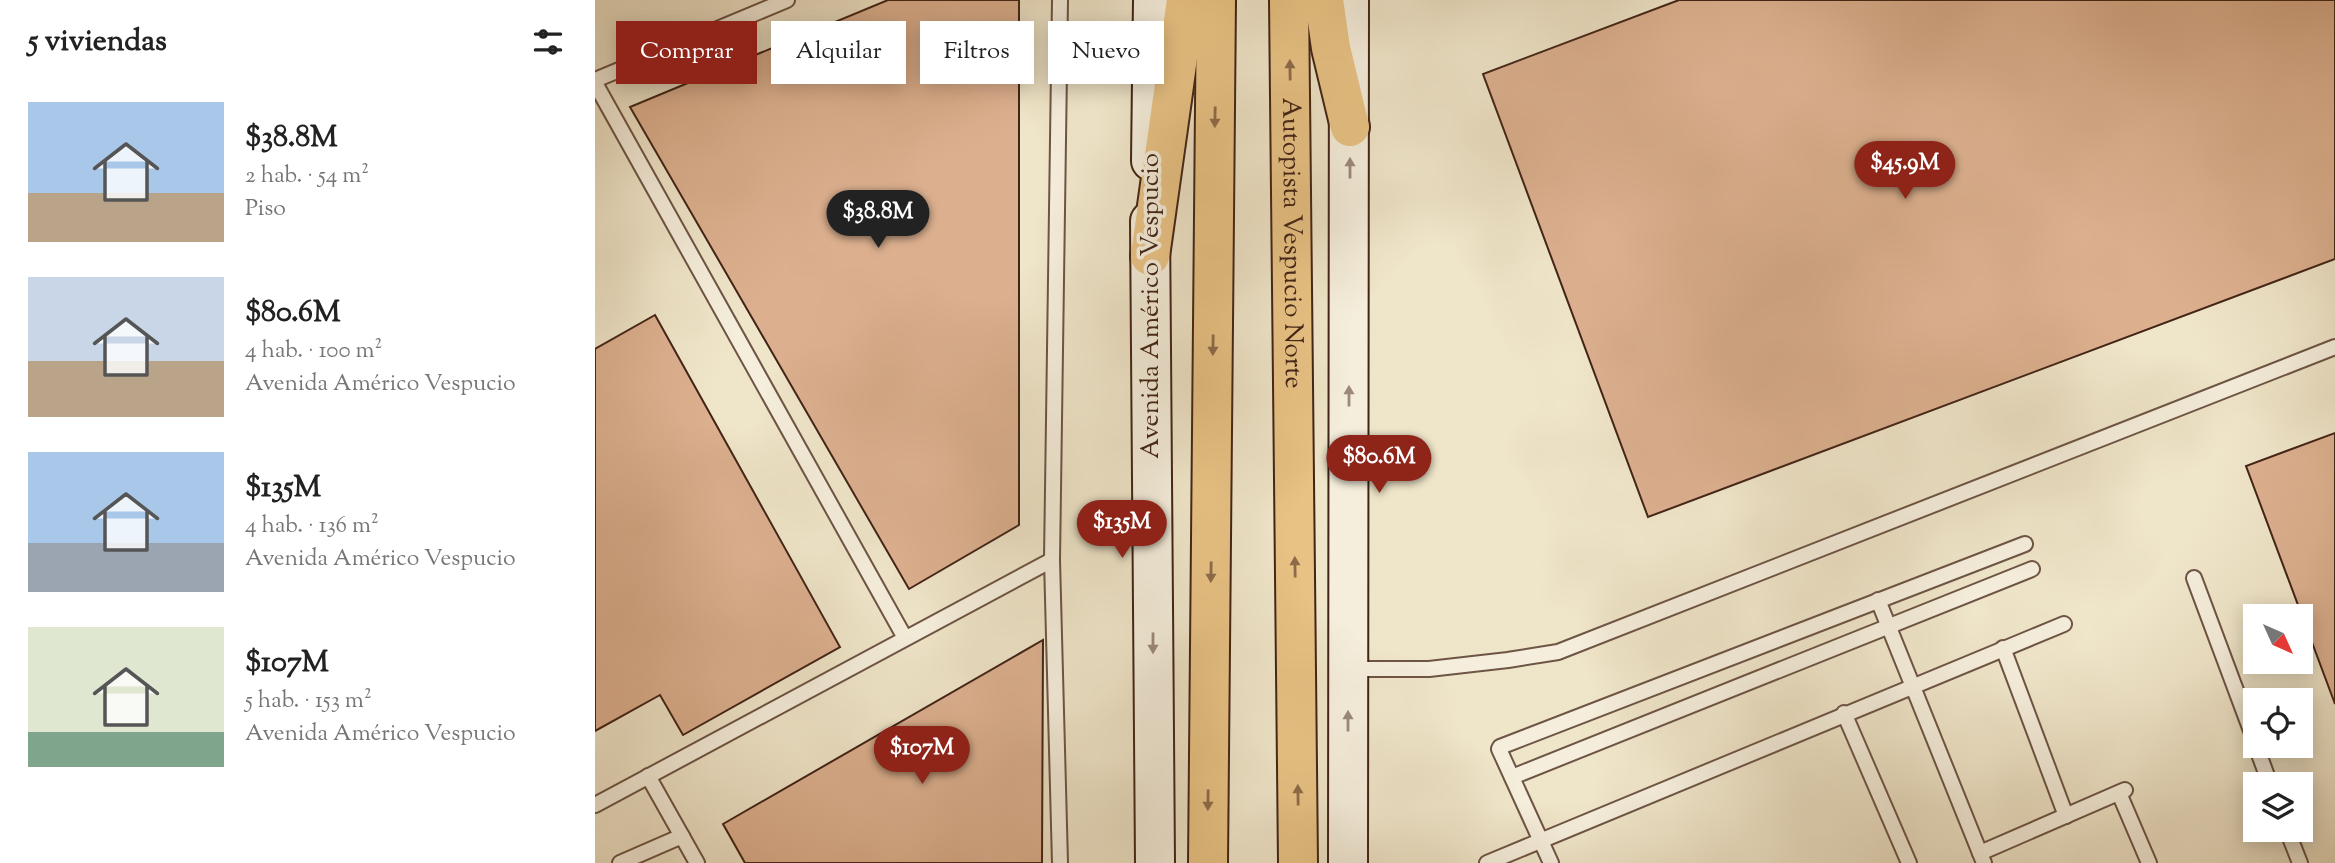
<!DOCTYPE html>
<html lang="es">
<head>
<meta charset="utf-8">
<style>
  body { margin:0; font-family:"Sorts Mill Goudy",serif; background:#f6f6f6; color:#222; height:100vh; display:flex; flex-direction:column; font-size:26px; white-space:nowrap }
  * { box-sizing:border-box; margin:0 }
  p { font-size:23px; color:#767676 }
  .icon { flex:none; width:38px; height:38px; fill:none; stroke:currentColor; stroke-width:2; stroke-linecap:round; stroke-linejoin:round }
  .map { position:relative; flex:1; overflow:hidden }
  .details { display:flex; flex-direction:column; background:#fff; width:595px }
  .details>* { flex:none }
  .banner { position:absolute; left:21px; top:21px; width:665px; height:63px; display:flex; gap:14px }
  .needle { width:46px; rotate:135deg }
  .tools { position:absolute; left:1648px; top:604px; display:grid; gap:14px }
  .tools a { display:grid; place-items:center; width:70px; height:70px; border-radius:0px; background:#fff; box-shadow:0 4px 18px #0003; font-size:35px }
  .price { position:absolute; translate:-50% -60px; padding:0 16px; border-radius:24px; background:#8f2418; color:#fff; font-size:23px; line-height:46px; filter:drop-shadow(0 2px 4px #0008) }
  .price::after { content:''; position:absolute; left:50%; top:42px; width:21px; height:16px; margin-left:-10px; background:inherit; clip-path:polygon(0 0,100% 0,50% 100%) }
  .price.current { background:#222; color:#fff }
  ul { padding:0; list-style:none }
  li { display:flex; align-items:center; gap:21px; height:175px; padding:0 28px }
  li span { display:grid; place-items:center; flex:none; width:196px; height:140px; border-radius:0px; color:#555 }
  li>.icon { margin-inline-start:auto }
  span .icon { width:84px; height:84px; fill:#fffc; stroke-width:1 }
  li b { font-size:30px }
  h2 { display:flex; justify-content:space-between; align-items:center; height:84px; padding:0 28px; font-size:30px }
  .tag { padding:0 24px; border-radius:0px; background:#fff; box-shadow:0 4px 18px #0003; font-size:24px; line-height:63px }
  .tag.current { background:#8f2418; color:#fff }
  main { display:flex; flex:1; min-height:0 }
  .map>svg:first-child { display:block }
</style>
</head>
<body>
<main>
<section class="details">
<h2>5 viviendas<svg class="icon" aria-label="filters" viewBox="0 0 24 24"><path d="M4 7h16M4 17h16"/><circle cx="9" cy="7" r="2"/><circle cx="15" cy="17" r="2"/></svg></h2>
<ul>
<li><span style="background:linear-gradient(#a9c7e8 65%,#b9a48a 0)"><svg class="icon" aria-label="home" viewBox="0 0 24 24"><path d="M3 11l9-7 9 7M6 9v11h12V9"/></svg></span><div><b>$38.8M</b><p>2 hab. · 54 m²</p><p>Piso</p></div></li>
<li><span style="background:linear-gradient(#c9d6e8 60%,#b9a48a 0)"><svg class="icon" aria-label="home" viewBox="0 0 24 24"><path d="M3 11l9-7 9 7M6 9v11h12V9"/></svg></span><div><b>$80.6M</b><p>4 hab. · 100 m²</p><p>Avenida Américo Vespucio</p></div></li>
<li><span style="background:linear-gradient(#a9c7e8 65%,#9aa5b1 0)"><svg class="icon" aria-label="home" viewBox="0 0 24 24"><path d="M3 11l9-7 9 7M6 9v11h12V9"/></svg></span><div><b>$135M</b><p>4 hab. · 136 m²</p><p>Avenida Américo Vespucio</p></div></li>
<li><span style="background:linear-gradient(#dfe7d0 75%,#7fa58c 0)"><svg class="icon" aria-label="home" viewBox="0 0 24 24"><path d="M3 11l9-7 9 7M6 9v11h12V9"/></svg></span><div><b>$107M</b><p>5 hab. · 153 m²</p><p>Avenida Américo Vespucio</p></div></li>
</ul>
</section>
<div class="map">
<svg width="1740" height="863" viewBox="0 0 1740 863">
  <rect width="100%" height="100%" fill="#efe5c9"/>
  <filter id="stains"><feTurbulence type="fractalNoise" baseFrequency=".00286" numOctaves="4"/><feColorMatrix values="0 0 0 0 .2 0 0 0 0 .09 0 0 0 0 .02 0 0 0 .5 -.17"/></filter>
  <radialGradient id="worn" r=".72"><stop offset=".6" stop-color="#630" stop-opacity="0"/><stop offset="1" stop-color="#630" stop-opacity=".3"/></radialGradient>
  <g fill="#dcb08f" stroke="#422417" stroke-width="2">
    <polygon points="293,0 424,0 424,525 314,589 35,107"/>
    <polygon points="1084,0 1740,0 1740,259 1053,517 888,74"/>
    <polygon points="60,315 245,647 88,735 65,695 0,731 0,349"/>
    <polygon points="1740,433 1740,704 1651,466"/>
    <polygon points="448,640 447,863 150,863 128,824"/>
  </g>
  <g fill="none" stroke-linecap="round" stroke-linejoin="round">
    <defs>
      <g id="lane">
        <polyline points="0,80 192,0"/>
        <polyline points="0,83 310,638"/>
        <polyline points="1599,578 1661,744"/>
        <polyline points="1283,600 1389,863"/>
        <polyline points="1408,648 1471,816"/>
        <polyline points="754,669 834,669 913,660 963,652 1740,347"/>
        <polyline points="1249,713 1314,863"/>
        <polyline points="1661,746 1675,784"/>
        <polyline points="53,776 102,863"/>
        <polyline points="917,777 1437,569"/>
        <polyline points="1524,793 1554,863"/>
        <polyline points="0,805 457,560"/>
        <polyline points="1692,830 1705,863"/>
        <polyline points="1385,853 1530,790"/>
        <polyline points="25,863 87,836"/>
        <polyline points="465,863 457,560 465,0"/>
        <polyline points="892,863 1469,624"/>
        <polyline points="956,863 904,749 905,747 1430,544"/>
      </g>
      <g id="secondary">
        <polyline points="556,161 558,0"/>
        <polyline points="555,221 560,863"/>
        <polyline points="753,863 754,0"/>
      </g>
      <g id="highway">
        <path id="s1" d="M694,0l9,863"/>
        <polyline points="729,0 736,48 755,127"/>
        <polyline points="555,256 591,0"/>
        <polyline points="613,863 621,0"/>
      </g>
    </defs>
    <use href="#lane" stroke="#6d5444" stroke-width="18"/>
    <use href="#secondary" stroke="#422417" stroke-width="42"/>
    <use href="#highway" stroke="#422417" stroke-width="42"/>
    <use href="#lane" stroke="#f5eedc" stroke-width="14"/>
    <use href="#secondary" stroke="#f5eedc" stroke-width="38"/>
    <use href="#highway" stroke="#e8c284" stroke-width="38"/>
  </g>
  <defs><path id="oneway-solid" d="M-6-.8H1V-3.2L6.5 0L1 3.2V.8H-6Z" transform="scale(1.75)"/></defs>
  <g fill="#8d6b48">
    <use href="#oneway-solid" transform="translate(695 70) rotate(-91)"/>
    <use href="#oneway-solid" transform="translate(620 117) rotate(91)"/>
    <use href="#oneway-solid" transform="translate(618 345) rotate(91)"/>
    <use href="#oneway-solid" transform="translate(700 567) rotate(-91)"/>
    <use href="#oneway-solid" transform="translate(616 572) rotate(91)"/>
    <use href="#oneway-solid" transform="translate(703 795) rotate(-91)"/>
    <use href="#oneway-solid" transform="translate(613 800) rotate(91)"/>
  </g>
  <g fill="#9c897a">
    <use href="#oneway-solid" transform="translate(755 168) rotate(-90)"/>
    <use href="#oneway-solid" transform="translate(754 396) rotate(-90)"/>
    <use href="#oneway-solid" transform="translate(558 643) rotate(90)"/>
    <use href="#oneway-solid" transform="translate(753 721) rotate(-90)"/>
  </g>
  <g text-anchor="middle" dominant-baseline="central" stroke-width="7" stroke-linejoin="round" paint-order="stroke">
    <g font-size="26" fill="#422417" stroke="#f5eedc">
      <text stroke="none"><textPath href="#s1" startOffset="243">Autopista Vespucio Norte</textPath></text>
      <text transform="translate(556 306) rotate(-90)">Avenida Américo Vespucio</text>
    </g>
  </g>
  <rect width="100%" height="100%" filter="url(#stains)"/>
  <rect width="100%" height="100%" fill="url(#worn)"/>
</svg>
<div class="tools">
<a><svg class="needle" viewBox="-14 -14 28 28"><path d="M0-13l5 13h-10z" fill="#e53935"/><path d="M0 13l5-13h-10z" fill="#767676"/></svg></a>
<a><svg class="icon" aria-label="locate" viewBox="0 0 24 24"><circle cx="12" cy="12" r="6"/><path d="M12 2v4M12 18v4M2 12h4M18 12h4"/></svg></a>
<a><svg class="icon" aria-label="layers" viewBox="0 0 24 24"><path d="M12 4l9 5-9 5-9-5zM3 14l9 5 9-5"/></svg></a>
</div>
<b class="price" style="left:1310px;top:201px">$45.9M</b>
<b class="price current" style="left:283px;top:250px">$38.8M</b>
<b class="price" style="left:784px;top:495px">$80.6M</b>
<b class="price" style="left:527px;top:560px">$135M</b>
<b class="price" style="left:327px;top:786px">$107M</b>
<div class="banner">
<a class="tag current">Comprar</a>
<a class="tag">Alquilar</a>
<a class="tag">Filtros</a>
<a class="tag">Nuevo</a>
</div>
</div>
</main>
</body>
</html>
